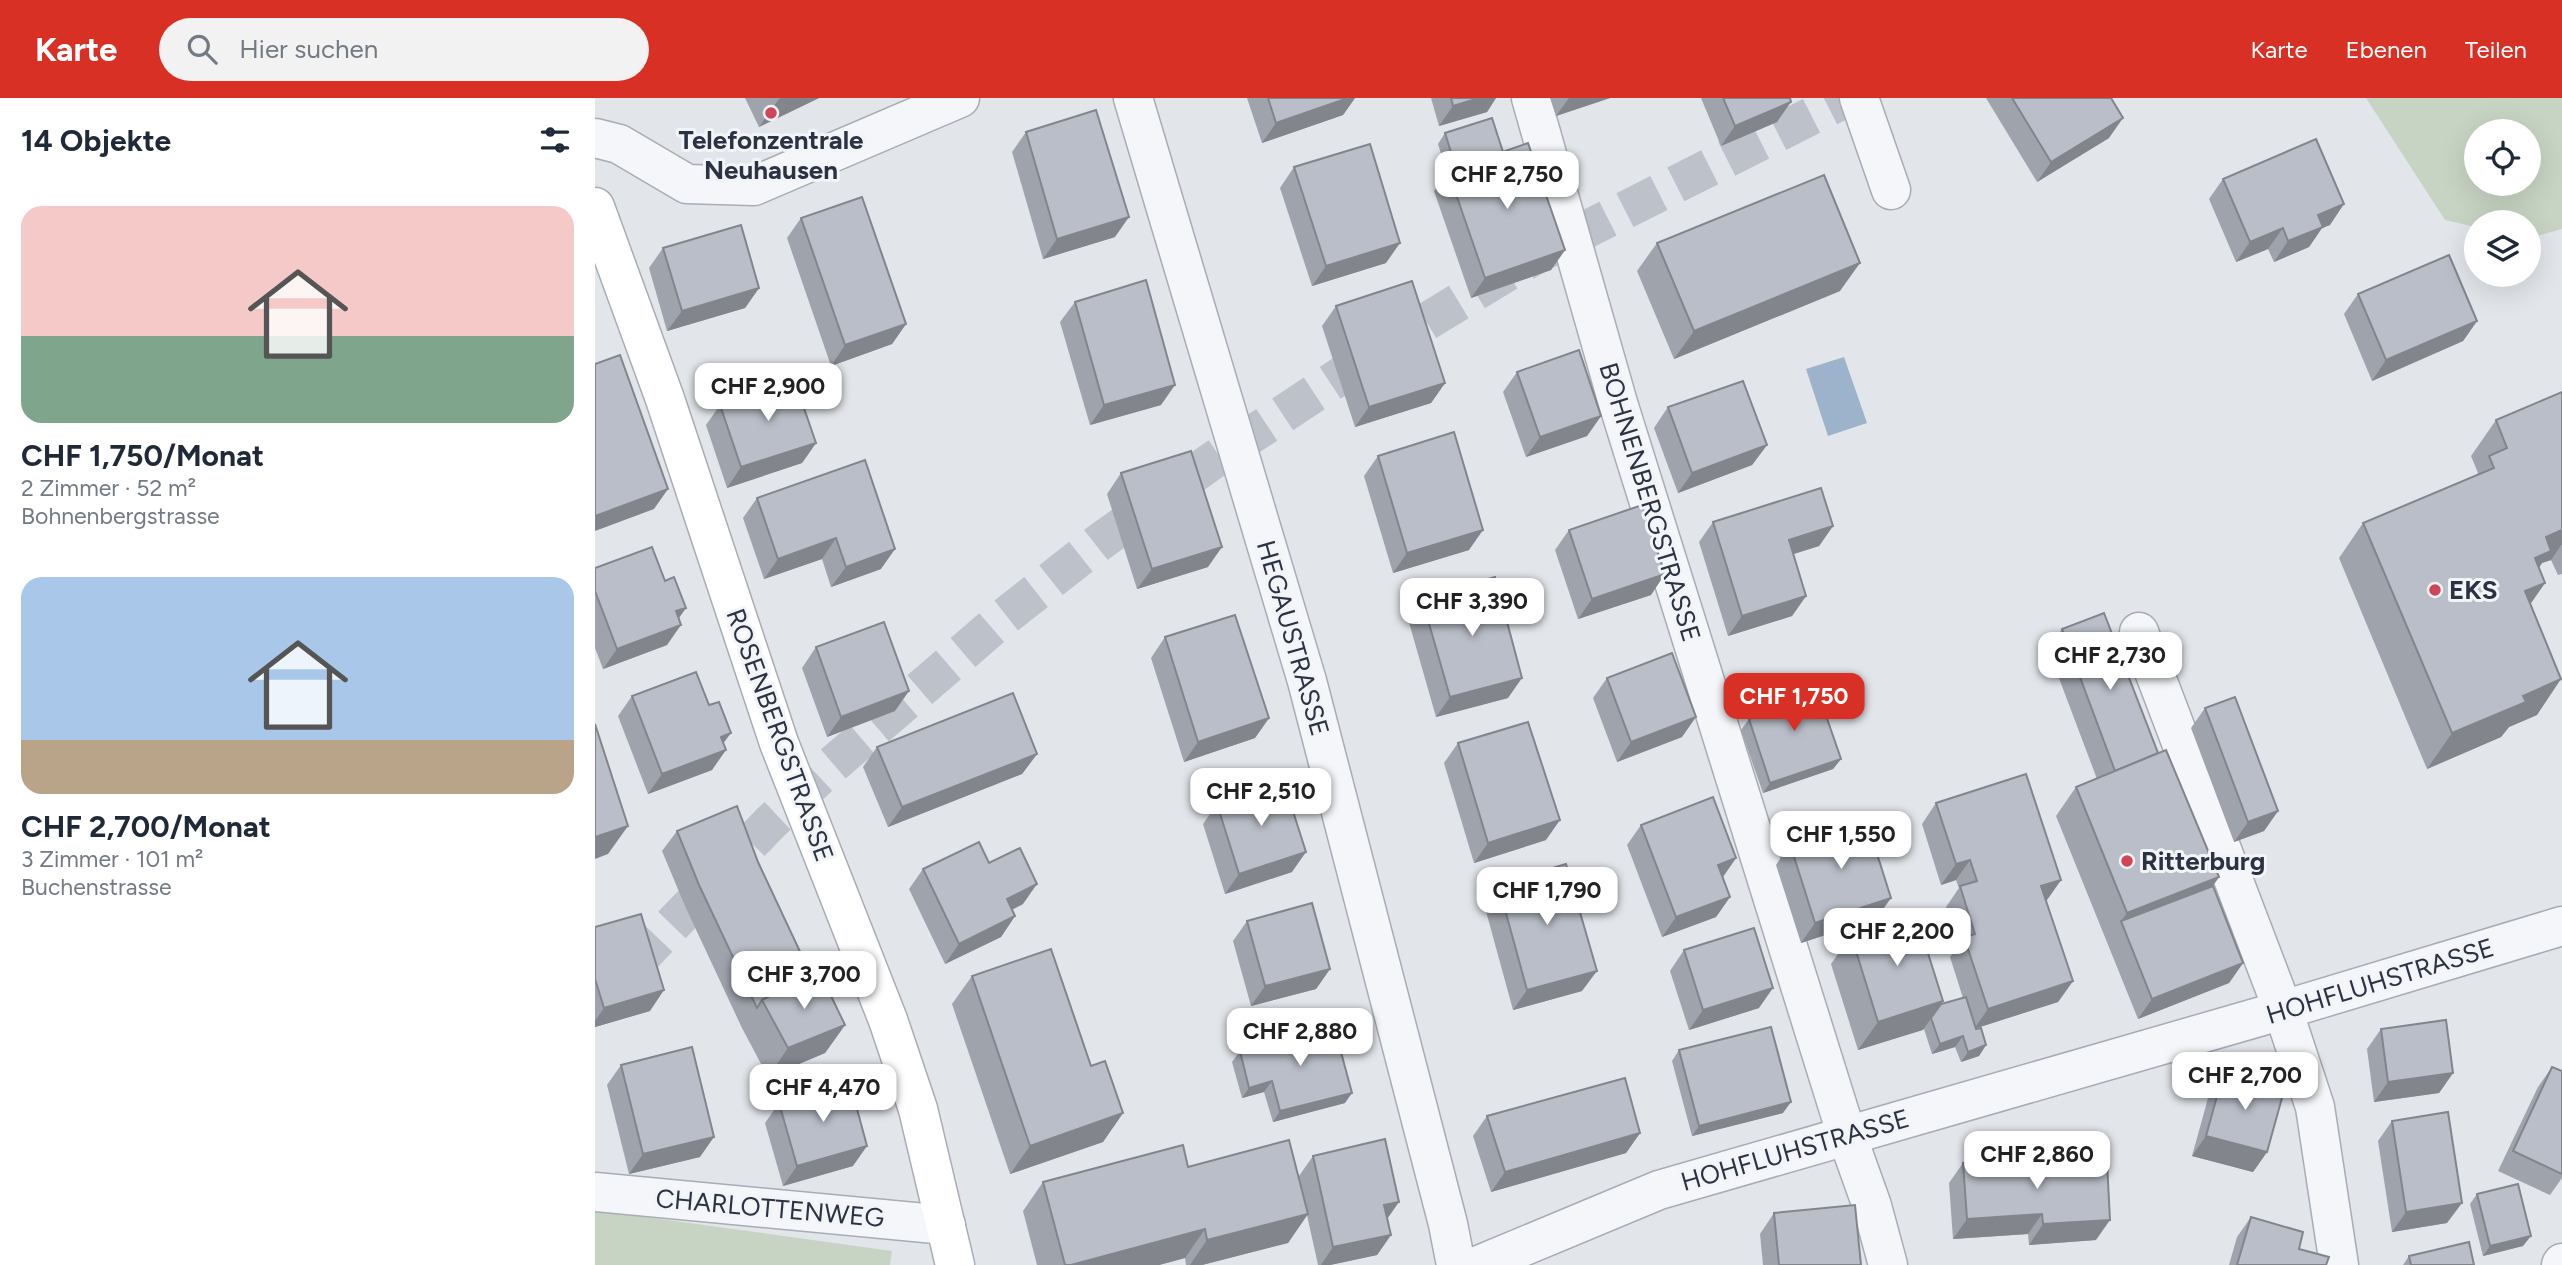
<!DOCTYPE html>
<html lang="de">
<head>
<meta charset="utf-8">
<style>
  body { margin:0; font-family:Figtree,sans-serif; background:#f2f2f3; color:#1f2937; height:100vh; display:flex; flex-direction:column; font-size:26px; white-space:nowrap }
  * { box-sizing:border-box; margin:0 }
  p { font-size:23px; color:#747a83 }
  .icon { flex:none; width:38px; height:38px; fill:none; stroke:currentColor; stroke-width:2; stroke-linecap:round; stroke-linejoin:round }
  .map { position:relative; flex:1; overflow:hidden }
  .sheet { display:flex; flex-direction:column; background:#fff; width:595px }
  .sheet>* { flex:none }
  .fabs { position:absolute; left:1869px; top:21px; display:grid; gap:14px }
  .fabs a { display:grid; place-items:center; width:77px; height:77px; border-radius:50%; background:#fff; box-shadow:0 7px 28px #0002; font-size:35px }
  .price { position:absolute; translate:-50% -60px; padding:0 16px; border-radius:14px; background:#fff; color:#222; font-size:23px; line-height:46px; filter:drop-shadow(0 2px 4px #0008) }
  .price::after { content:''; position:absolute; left:50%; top:42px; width:21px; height:16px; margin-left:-10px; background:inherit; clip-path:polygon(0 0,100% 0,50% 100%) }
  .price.selected { background:#d93025; color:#fff }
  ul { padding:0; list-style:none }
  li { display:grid; align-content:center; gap:14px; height:371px; padding:0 21px }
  li span { display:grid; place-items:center; height:217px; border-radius:21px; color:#555 }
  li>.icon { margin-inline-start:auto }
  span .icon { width:126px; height:126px; fill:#fffc; stroke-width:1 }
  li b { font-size:30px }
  h2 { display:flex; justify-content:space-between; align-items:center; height:84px; padding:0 21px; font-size:30px }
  header { display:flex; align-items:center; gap:42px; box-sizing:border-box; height:98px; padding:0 35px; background:#d93025; color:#fff }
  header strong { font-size:33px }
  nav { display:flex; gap:38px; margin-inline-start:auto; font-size:24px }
  .search { width:490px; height:63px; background:#f2f2f3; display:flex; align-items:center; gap:18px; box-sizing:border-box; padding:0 24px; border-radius:38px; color:#747a83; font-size:26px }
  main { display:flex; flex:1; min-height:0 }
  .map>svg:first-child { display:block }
</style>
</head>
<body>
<header>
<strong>Karte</strong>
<div class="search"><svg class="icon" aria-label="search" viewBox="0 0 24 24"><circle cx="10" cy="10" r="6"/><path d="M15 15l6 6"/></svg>Hier suchen</div>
<nav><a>Karte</a><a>Ebenen</a><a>Teilen</a></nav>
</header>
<main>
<section class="sheet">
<h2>14 Objekte<svg class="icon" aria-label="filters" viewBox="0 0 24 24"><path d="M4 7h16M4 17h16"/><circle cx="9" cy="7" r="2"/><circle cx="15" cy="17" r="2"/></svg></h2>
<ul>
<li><span style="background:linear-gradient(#f6c9c9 60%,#7fa58c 0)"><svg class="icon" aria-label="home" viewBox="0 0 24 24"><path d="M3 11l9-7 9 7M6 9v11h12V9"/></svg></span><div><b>CHF 1,750/Monat</b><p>2 Zimmer · 52 m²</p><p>Bohnenbergstrasse</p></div></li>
<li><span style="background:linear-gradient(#a9c7e8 75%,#b9a48a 0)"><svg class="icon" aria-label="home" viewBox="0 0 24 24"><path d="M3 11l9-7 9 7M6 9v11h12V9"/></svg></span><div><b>CHF 2,700/Monat</b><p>3 Zimmer · 101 m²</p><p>Buchenstrasse</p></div></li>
</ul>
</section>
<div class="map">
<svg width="1967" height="1167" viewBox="0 0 1967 1167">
  <rect width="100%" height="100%" fill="#e2e5ea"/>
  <g fill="#c7d4c3" fill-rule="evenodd">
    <path d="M1771,0h196v131l-33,9v-16h-53v5l-31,-7zM1881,33h53v53h-53z"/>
    <polygon points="0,1112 297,1153 295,1167 0,1167"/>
  </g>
  <polygon fill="#9db2cb" points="1249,259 1272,325 1233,338 1211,271"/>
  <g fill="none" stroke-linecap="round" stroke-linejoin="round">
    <polyline stroke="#bdc1c9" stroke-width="38" stroke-dasharray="38 19" stroke-linecap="butt" points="0,911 22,884 175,725 236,668 408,520 502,446 617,363 788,250 941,157 1252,0"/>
    <defs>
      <g id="street">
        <polyline points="538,0 712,583 853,1126 861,1167"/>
        <polyline points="936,0 1023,305 1252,1038 1277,1108 1293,1167"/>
        <polyline points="1264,0 1296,92"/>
        <polyline points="0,40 24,46 92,86 159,88 365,0"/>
        <polyline points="1544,534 1688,912 1720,1009 1744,1167"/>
        <polyline points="0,1094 351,1127"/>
        <polyline points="884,1167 1064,1092 1688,912 1967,828"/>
        <polyline points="1966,1167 1967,1165"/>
      </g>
      <polyline id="secondary" points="0,109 70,301 184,645 293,922 323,1011 360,1167"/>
    </defs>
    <use href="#street" stroke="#a7acb5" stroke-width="41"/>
    <use href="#secondary" stroke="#a7acb5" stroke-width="41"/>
    <use href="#street" stroke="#f5f6f9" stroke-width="38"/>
    <use href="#secondary" stroke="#fff" stroke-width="38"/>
  </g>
  <g fill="#9fa3ac">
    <polygon points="150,0 224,0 164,29"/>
    <polygon points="652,0 760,0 748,17 667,45"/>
    <polygon points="836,0 901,0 892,14 844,28"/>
    <polygon points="955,0 1015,0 961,18"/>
    <polygon points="1106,0 1195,0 1182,24 1126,48"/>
    <polygon points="1391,0 1516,0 1514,40 1442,84"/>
    <polygon points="431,34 520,139 448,161 417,54"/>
    <polygon points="850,35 908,54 970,152 956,172 876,200 839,93 852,75 843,46"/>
    <polygon points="699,69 791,165 717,188 685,90"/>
    <polygon points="1628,81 1735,127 1727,130 1714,149 1679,164 1673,151 1641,164 1614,101"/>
    <polygon points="206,120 311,226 297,246 236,268 192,140"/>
    <polygon points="1062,145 1245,193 1079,261 1042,173"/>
    <polygon points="68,150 164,190 150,210 72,233 54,170"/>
    <polygon points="1763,196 1882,223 1868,243 1777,283 1749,216"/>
    <polygon points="480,204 566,307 495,327 465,224"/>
    <polygon points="741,208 850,285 836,305 760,329 727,228"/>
    <polygon points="922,274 1006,318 992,338 931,359 908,294"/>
    <polygon points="1967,294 1967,476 1963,477 1956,462 1947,465 1944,470 1950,485 1935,506 1942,617 1914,629 1906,639 1832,671 1744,460 1768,425 1880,378 1883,375 1876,358 1901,322"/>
    <polygon points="125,307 221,345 207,365 132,390 111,327"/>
    <polygon points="1073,309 1172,347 1157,367 1083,395 1059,330"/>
    <polygon points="783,358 874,452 798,475 769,378"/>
    <polygon points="270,362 286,471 236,489 227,461 169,481 148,420 162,400"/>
    <polygon points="526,375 613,469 542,491 512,396"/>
    <polygon points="1118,424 1238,428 1224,448 1198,456 1211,498 1197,518 1133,538 1104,444"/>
    <polygon points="974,432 1056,497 983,521 960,452"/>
    <polygon points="0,470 70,483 84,520 72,547 8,571 0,550"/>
    <polygon points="827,501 913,600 841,619 813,521"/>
    <polygon points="1467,531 1563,655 1624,779 1618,788 1648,865 1634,885 1543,921 1461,718 1481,689 1502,681 1453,551"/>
    <polygon points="570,539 674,620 660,640 589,664 556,560"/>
    <polygon points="221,549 300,613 232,639 207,570"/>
    <polygon points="1012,580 1087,639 1022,664 998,600"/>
    <polygon points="37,598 114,607 129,645 117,672 53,696 23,618"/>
    <polygon points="1166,601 1246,661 1238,671 1168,695 1146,632 1154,621 1161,619 1159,612"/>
    <polygon points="1610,610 1683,713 1669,733 1639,744 1596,630"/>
    <polygon points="863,645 951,742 879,765 849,665"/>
    <polygon points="282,649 442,656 427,676 293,729 268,669"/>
    <polygon points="1341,705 1466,782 1451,803 1478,883 1463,904 1381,930 1391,947 1384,958 1366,964 1360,949 1337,956 1329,931 1263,952 1236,866 1256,837 1346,906 1368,900 1355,859 1363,848 1351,809 1364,790 1361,782 1346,787 1327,726"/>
    <polygon points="622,706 697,774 630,796 608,726"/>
    <polygon points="1046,727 1141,760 1128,779 1135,799 1121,819 1067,839 1032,747"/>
    <polygon points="82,733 163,764 216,877 250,927 230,955 173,979 147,930 90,808 67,753"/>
    <polygon points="1195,746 1282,820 1206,845 1181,767"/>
    <polygon points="394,765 428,806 417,812 420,818 406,839 350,866 314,791 328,771"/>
    <polygon points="903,786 987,893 918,912 889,806"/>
    <polygon points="652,823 735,871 721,891 656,908 638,843"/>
    <polygon points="0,829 55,913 0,929"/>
    <polygon points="1089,852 1164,910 1094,932 1075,873"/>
    <polygon points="377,878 496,968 528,1015 508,1044 415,1076 357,906"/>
    <polygon points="1786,931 1858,975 1844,995 1779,1004 1772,951"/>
    <polygon points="1084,952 1188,1015 1097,1038 1077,963"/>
    <polygon points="645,953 750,1005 678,1024 669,994 647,1000 637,964"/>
    <polygon points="26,967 105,1059 34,1076 12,987"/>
    <polygon points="1957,969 1967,973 1967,1080 1955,1097 1903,1073 1943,989"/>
    <polygon points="1629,973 1672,1054 1658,1074 1597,1058 1615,993"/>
    <polygon points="184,1005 258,1068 188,1088 170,1025"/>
    <polygon points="892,1018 1045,1035 1031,1055 896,1094 878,1038"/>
    <polygon points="1797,1023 1852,1125 1797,1134 1783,1043"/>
    <polygon points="718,1058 792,1121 796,1137 782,1157 735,1167 723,1167 712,1117 693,1145 607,1167 591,1167 590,1160 564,1167 442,1167 428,1113 448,1084 593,1069 704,1078"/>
    <polygon points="1368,1065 1444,1068 1501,1142 1434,1147 1433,1136 1358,1141 1354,1085"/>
    <polygon points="1882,1096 1928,1148 1888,1158 1875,1106"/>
    <polygon points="1179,1115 1266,1167 1168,1167 1165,1136"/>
    <polygon points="1656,1119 1704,1151 1731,1167 1634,1167 1642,1139"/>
    <polygon points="1814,1158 1879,1167 1808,1167"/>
  </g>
  <g fill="#82858c">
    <polygon points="186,0 224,0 164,29 184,1"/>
    <polygon points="753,0 760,0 748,17 667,45 681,25"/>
    <polygon points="884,0 901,0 892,14 844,28 858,8"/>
    <polygon points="974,0 1015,0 961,18"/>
    <polygon points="1196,4 1182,24 1126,48 1140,28"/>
    <polygon points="1528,20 1514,40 1442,84 1456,64"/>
    <polygon points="1749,106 1735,127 1727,130 1714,149 1679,164 1693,143 1723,117"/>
    <polygon points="534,119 520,139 448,161 462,141"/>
    <polygon points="1688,130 1673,151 1641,164 1655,144"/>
    <polygon points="805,145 791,165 717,188 731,168"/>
    <polygon points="970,152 956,172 876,200 890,180"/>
    <polygon points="1265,165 1245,193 1079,261 1099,233"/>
    <polygon points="164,190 150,210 72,233 87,213"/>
    <polygon points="1882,223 1868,243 1777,283 1791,262"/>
    <polygon points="311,226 297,246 236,268 250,247"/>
    <polygon points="850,285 836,305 760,329 774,309"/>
    <polygon points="580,287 566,307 495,327 509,307"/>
    <polygon points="1006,318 992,338 931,359 945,339"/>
    <polygon points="221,345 207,365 132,390 146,369"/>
    <polygon points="1172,347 1157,367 1083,395 1097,375"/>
    <polygon points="73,391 59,411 0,433 0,418"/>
    <polygon points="1238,428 1224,448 1180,462 1194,442"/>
    <polygon points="888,432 874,452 798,475 812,455"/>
    <polygon points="1967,432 1967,446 1956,462 1947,465 1931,488 1915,496 1951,439"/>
    <polygon points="241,440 227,461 169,481 183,461"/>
    <polygon points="627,449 613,469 542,491 557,471"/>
    <polygon points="300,451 286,471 236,489 251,469"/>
    <polygon points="1070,476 1056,497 983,521 997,501"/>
    <polygon points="1950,485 1925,521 1930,493"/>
    <polygon points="1211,498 1197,518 1133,538 1147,518"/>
    <polygon points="91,510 77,530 81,513"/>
    <polygon points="86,527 72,547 8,571 22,551"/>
    <polygon points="927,580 913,600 841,619 855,599"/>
    <polygon points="1966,581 1942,617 1914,629 1906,639 1832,671 1857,635 1928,598"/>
    <polygon points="314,593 300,613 232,639 246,619"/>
    <polygon points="1101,619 1087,639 1022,664 1036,644"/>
    <polygon points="674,620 660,640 589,664 603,644"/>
    <polygon points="136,635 121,655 126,639"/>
    <polygon points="131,652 117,672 53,696 67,676"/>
    <polygon points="442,656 427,676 293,729 307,709"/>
    <polygon points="1246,661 1238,671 1168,695 1175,685"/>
    <polygon points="1683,713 1669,733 1639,744 1653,724"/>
    <polygon points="965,722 951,742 879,765 893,745"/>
    <polygon points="33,728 13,756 0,761 0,739"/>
    <polygon points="711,754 697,774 630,796 644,776"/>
    <polygon points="1141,760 1127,780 1123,767"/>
    <polygon points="1375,762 1361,782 1346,787 1361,766"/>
    <polygon points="1624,779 1603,808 1526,823 1532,815"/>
    <polygon points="1466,782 1452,802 1432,809 1446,788"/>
    <polygon points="442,786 428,806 397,821 412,801"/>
    <polygon points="1135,799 1121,819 1067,839 1081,819"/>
    <polygon points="1296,800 1282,820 1206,845 1220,825"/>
    <polygon points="420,818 406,839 350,866 364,846"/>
    <polygon points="1648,865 1634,885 1543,921 1557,901"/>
    <polygon points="735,871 721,891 656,908 670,888"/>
    <polygon points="1002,873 987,893 918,912 932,892"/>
    <polygon points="1478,883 1463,904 1379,931 1393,911"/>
    <polygon points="1178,890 1164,910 1094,932 1108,912"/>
    <polygon points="69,892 55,913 0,929 0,923 9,910"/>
    <polygon points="1348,903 1328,932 1263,952 1283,924"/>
    <polygon points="250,927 230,955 173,979 193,950"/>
    <polygon points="1368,938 1360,949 1337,956 1345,946"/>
    <polygon points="1391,947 1384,958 1366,964 1373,954"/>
    <polygon points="1858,975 1844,995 1779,1004 1793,984"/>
    <polygon points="677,983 669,994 647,1000 654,990"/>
    <polygon points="757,995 750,1005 678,1024 685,1013"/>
    <polygon points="1196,1004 1188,1015 1097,1038 1104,1028"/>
    <polygon points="528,1015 508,1044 415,1076 435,1048"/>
    <polygon points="1045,1035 1031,1055 896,1094 910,1074"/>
    <polygon points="1611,1038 1672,1054 1658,1074 1597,1058"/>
    <polygon points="119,1039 105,1059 34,1076 48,1056"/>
    <polygon points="272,1048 258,1068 188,1088 202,1068"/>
    <polygon points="804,1104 790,1124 789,1107"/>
    <polygon points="1867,1105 1852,1125 1797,1134 1811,1114"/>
    <polygon points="713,1116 693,1145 607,1167 595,1167 612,1142"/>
    <polygon points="1447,1116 1433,1136 1358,1141 1372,1121"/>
    <polygon points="1515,1122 1501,1142 1434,1147 1448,1126"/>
    <polygon points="610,1131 590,1160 564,1167 476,1167"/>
    <polygon points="796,1137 782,1157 735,1167 726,1167 738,1149"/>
    <polygon points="1936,1138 1928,1148 1888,1158 1895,1148"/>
  </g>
  <g fill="#b9bec8" stroke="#82858c" stroke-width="2">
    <polygon points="673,0 753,0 681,25"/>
    <polygon points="856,0 884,0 858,8"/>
    <polygon points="1128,0 1195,0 1196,4 1140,28"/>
    <polygon points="1417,0 1516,0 1528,20 1456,64"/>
    <polygon points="501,12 534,119 462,141 431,34"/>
    <polygon points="897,20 908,54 861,70 850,35"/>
    <polygon points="1721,41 1749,106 1723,117 1728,129 1693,143 1688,130 1655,144 1628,81"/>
    <polygon points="933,45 970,152 890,180 853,73"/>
    <polygon points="775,46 805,145 731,168 699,69"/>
    <polygon points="1229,77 1265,165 1099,233 1062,145"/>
    <polygon points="267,99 311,226 250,247 206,120"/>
    <polygon points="146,127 164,190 87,213 68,150"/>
    <polygon points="1854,157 1882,223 1791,262 1763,196"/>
    <polygon points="551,182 580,287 509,307 480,204"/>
    <polygon points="817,183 850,285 774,309 741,208"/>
    <polygon points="984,252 1006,318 945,339 922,274"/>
    <polygon points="25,257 73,391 0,418 0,266"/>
    <polygon points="199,281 221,345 146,369 125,307"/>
    <polygon points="1148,283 1172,347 1097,375 1073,309"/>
    <polygon points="1967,294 1967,432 1951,439 1956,453 1940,460 1950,485 1930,493 1966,581 1928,598 1931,604 1857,635 1768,425 1899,370 1894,358 1912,350 1901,322"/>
    <polygon points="859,334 888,432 812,455 783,358"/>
    <polygon points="596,353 627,449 557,471 526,375"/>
    <polygon points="270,362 300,451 251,469 241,440 183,461 162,400"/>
    <polygon points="1226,390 1238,428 1194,442 1211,498 1147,518 1118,424"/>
    <polygon points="1047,407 1070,476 997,501 974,432"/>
    <polygon points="57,449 70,483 79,479 91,510 81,513 86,527 22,551 0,493 0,470"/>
    <polygon points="900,479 927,580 855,599 827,501"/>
    <polygon points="1509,515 1563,655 1520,673 1467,531"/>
    <polygon points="640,517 674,620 603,644 570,539"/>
    <polygon points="289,524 314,593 246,619 221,549"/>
    <polygon points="1077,555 1101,619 1036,644 1012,580"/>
    <polygon points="101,574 114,607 124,604 136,635 126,639 131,652 67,676 37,598"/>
    <polygon points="1219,583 1246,661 1175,685 1154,621 1171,615 1166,601"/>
    <polygon points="418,595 442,656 307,709 282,649"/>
    <polygon points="1640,599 1683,713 1653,724 1610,610"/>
    <polygon points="933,624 965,722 893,745 863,645"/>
    <polygon points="0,626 33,728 0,739"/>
    <polygon points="1571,652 1624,779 1532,815 1481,689"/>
    <polygon points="1431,676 1466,782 1446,788 1478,883 1393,911 1369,839 1380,836 1365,788 1382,783 1375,762 1361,766 1341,705"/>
    <polygon points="689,685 711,754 644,776 622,706"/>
    <polygon points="1118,699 1141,760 1123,767 1135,799 1081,819 1046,727"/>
    <polygon points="142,708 163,764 216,877 167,902 162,910 104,787 82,733"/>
    <polygon points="1271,721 1296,800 1220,825 1195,746"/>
    <polygon points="384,744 394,765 425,750 442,786 412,801 420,818 364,846 328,771"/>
    <polygon points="971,766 1002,873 932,892 903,786"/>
    <polygon points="1618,788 1648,865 1557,901 1526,823"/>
    <polygon points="717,805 735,871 670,888 652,823"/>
    <polygon points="46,816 69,892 9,910 0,881 0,829"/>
    <polygon points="1321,817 1348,903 1283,924 1256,837"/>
    <polygon points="1159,830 1178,890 1108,912 1089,852"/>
    <polygon points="456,851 496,968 510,963 528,1015 435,1048 377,878"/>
    <polygon points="224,873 250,927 193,950 167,902"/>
    <polygon points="1371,899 1381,931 1386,930 1391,947 1373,954 1368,938 1345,946 1336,920 1346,906"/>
    <polygon points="1851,922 1858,975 1793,984 1786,931"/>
    <polygon points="739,928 757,995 685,1013 677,983 654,990 645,953"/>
    <polygon points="1176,929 1196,1004 1104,1028 1084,952"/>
    <polygon points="97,949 119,1039 48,1056 26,967"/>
    <polygon points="1957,969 1967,973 1967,1076 1918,1053"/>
    <polygon points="1629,973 1690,989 1672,1054 1611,1038"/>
    <polygon points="1030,980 1045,1035 910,1074 892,1018"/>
    <polygon points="255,985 272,1048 202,1068 184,1005"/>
    <polygon points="1853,1014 1867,1105 1811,1114 1797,1023"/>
    <polygon points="790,1041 804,1104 789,1107 796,1137 738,1149 718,1058"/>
    <polygon points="694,1042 713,1116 612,1142 610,1131 476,1167 470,1167 448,1084 588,1047 593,1069"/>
    <polygon points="1443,1060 1444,1068 1512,1064 1515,1122 1448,1126 1447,1116 1372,1121 1368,1065"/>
    <polygon points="1923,1086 1936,1138 1895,1148 1882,1096"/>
    <polygon points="1260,1107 1266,1167 1184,1167 1179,1115"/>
    <polygon points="1656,1119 1708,1134 1704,1151 1734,1159 1731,1167 1642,1167"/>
    <polygon points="1874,1144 1879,1167 1816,1167 1814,1158"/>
  </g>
  <g fill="#d04657" stroke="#f2f4f8" stroke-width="2.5">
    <circle cx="176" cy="15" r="7"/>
    <circle cx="1840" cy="492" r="7"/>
    <circle cx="1532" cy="763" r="7"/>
  </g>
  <g text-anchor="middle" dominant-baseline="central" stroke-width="6" stroke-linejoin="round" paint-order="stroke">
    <g font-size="26" font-weight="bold" fill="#2a3243" stroke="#f2f4f8" text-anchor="start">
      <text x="176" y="42" text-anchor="middle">Telefonzentrale<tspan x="176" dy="30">Neuhausen</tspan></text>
      <text x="1854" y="492">EKS</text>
      <text x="1546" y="763">Ritterburg</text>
    </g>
    <g font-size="26" fill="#2a3243" stroke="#f2f4f8">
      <text transform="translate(1055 404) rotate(73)">BOHNENBERGSTRASSE</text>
      <text transform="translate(698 540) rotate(74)">HEGAUSTRASSE</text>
      <text transform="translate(185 637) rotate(70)">ROSENBERGSTRASSE</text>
      <text transform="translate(1785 883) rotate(-17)">HOHFLUHSTRASSE</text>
      <text transform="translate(1200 1052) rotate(-16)">HOHFLUHSTRASSE</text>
      <text transform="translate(175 1110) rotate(5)">CHARLOTTENWEG</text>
    </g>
  </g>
</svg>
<div class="fabs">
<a><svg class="icon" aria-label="locate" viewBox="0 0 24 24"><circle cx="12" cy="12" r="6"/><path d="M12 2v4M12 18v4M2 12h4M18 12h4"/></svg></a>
<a><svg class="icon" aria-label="layers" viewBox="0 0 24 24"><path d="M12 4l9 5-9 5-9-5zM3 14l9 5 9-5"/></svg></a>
</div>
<b class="price" style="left:912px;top:113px">CHF 2,750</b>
<b class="price" style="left:173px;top:325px">CHF 2,900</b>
<b class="price" style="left:877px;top:540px">CHF 3,390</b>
<b class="price" style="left:1515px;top:594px">CHF 2,730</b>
<b class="price selected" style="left:1199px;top:635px">CHF 1,750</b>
<b class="price" style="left:666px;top:730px">CHF 2,510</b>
<b class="price" style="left:1246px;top:773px">CHF 1,550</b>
<b class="price" style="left:952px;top:829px">CHF 1,790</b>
<b class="price" style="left:1302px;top:870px">CHF 2,200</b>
<b class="price" style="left:209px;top:913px">CHF 3,700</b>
<b class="price" style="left:705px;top:970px">CHF 2,880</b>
<b class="price" style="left:1650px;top:1014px">CHF 2,700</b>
<b class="price" style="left:228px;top:1026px">CHF 4,470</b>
<b class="price" style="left:1442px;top:1093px">CHF 2,860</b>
</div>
</main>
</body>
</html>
